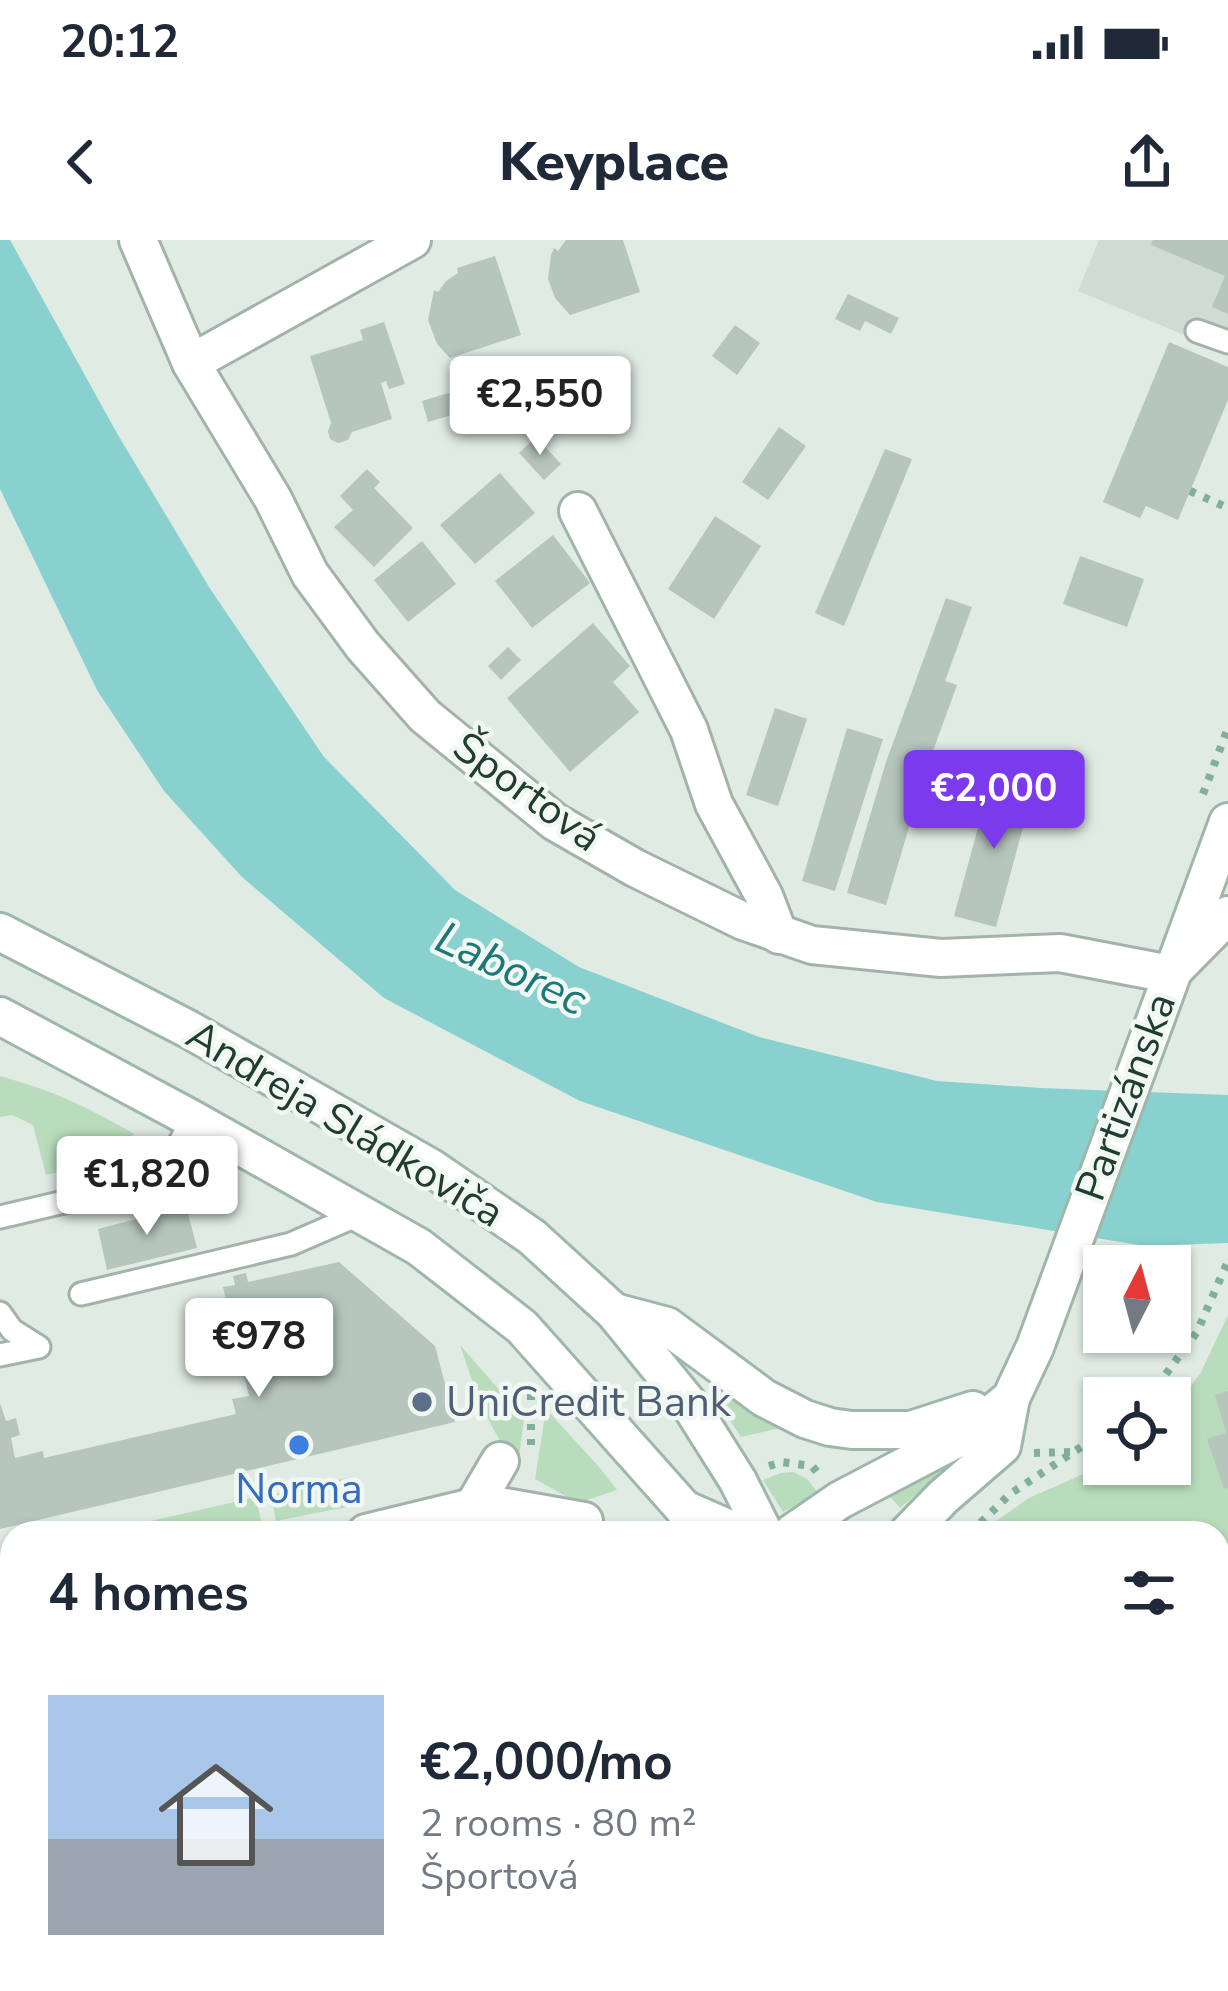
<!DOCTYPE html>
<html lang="en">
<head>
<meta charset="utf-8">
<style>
  body { margin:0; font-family:"Nunito Sans",sans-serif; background:#f2f2f3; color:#1f2937; height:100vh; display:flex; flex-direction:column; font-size:45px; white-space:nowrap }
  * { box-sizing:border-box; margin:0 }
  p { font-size:39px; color:#747a83 }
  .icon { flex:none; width:66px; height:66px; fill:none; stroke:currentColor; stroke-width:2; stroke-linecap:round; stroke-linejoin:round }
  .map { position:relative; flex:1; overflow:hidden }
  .sheet { position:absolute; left:0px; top:1281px; width:1230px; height:471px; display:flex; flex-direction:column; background:#fff; border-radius:36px 36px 0 0; box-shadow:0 3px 9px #0004 }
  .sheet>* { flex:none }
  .needle { width:78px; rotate:6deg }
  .buttons { position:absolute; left:1083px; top:1005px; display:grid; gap:24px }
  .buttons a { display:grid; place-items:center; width:108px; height:108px; border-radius:0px; background:#fff; box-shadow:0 3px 9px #0004; font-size:60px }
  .price { position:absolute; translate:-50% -102px; padding:0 27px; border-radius:12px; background:#fff; color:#222; font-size:39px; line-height:78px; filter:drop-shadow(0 3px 6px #0008) }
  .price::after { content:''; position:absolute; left:50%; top:72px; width:36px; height:27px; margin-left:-18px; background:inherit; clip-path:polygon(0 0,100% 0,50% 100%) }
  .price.current { background:#7c3aed; color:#fff }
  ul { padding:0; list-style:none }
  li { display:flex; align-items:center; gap:36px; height:300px; padding:0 48px }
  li+li { border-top:3px solid #e0e1e3 }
  li span { display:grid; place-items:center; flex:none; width:336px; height:240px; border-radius:0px; color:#555 }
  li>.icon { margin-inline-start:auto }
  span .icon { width:144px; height:144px; fill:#fffc; stroke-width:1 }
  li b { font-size:51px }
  h2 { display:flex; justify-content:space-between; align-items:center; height:144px; padding:0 48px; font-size:51px }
  .status { display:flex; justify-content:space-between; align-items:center; height:84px; padding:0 60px; background:#fff; direction:ltr }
  .status svg { height:33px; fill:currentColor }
  header { display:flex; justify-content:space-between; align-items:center; height:156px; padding:0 48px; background:#fff; font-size:54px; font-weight:800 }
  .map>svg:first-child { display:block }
</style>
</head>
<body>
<div class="status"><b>20:12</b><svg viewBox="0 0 49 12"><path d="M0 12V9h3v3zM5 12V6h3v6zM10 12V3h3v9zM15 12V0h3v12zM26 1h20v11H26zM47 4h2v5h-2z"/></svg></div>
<header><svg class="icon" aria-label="back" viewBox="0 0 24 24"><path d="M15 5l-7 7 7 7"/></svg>Keyplace<svg class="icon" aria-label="share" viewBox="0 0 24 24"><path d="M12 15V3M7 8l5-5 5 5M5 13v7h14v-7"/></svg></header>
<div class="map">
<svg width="1228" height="1751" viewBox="0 0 1228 1751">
  <rect width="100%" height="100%" fill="#e0ebe4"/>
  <polygon fill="#cfdbd3" points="1099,0 1228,0 1228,113 1078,51"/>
  <g fill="#b9ddbc">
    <path d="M0,836c52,14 88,31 134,58l-22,24 -66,17 -13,-50 -21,-10 -12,2z"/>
    <polygon points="1228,1075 1228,1751 1018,1751 1017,1740 1218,1740 1218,1293 985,1293 996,1281 1029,1258 1106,1224 1170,1224 1170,1175 1201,1132"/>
    <path d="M460,1105l64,73 -6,47c-30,-35 -43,-76 -58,-120z"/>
    <polygon points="717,1146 756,1175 780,1188 741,1197 711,1151"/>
    <polygon points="546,1169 600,1228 617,1250 578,1263 535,1239"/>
    <polygon points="936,1227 940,1234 900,1268 886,1252"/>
    <polygon points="794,1232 807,1239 818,1253 783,1272 763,1240 781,1233"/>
    <polygon points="351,1237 357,1265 276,1281 271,1255"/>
    <polygon points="256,1257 262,1285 221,1293 135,1293 134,1285"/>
  </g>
  <polygon fill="#88d1cf" points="0,0 10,0 118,195 209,347 324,517 455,650 579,727 759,797 937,841 1041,848 1228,855 1228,1003 1145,1006 877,962 580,861 384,758 242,637 164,551 97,450 0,249"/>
  <g fill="#b6c6bd">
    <polygon points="566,0 623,0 640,52 570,75 555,58 548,39 551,15 554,8 558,11"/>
    <polygon points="1153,0 1228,0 1228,74 1212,67 1225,36 1151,5"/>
    <polygon points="495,16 521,95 450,118 437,104 428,80 434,50 438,52 446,41 458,33 457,28"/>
    <polygon points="848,54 899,78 891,94 865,81 860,91 835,79"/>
    <polygon points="384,82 405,144 389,149 386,141 381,143 392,179 352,192 348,200 338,203 330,199 328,191 331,183 310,116 363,100 360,90"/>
    <polygon points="735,85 760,103 737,135 712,116"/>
    <polygon points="1169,102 1228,127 1228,160 1178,280 1146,266 1140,278 1103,262"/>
    <polygon points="452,152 458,173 428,182 422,161"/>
    <polygon points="779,187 806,206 768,260 742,242"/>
    <polygon points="536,197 561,224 544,240 519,213"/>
    <polygon points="885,209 912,219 844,386 815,373"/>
    <polygon points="367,229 380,242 374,248 413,288 374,327 334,287 353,270 340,256"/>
    <polygon points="500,233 535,273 475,324 440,285"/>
    <polygon points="715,276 761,306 714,379 668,349"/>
    <polygon points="553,295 590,343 532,388 495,341"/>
    <polygon points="422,301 456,344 408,382 374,340"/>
    <polygon points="1080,316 1144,339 1127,387 1063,364"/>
    <polygon points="946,358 972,367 945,441 957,445 925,533 886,665 847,653 886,522"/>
    <polygon points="593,383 630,426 613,442 639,472 570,532 507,458"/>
    <polygon points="508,407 521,420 501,440 488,426"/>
    <polygon points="775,468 807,479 778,566 746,555"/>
    <polygon points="847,488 883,499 835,651 802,641"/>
    <polygon points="992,536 1034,547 996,687 954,676"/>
    <polygon points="186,966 197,1008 107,1030 98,989"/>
    <polygon points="339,1022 435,1106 455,1182 0,1289 0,1163 6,1181 16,1178 20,1195 11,1198 15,1218 43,1211 44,1218 236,1174 232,1159 249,1156 223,1047 235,1045 233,1036 246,1033 248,1042"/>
    <polygon points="1228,1151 1228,1248 1224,1249 1207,1199 1226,1193 1215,1155"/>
    <polygon points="12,1451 12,1510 0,1512 0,1453"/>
    <polygon points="393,1740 671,1740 674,1751 396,1751"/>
  </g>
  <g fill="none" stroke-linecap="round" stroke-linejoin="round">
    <defs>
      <g id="lane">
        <polyline points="1197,91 1228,102"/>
        <path d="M0,977l136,-32c29,-13 43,-39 56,-66"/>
        <polyline points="81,1054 291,1004 360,974"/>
        <polyline points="0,1073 12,1090 39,1107 0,1115"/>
        <polyline points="0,1546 12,1543"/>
        <polyline points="809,1740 813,1751"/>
      </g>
      <g id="street">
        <polyline points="138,0 191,123 273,259 310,334 363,406 425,476 555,582 635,628 743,681 812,705 941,718 1060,713 1170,734 1228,675"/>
        <polyline points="191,123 412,0"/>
        <polyline points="578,271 689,490 714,564 764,656 779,695"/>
        <polyline points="473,1267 500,1221"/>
        <polyline points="366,1293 473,1267 505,1267 584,1281"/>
        <polyline points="0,1357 12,1355"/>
        <polyline points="1218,1676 1228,1675"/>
      </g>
      <g id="secondary">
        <polyline points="0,692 188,789 433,929 532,997 614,1072 692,1168 738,1241 764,1293"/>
        <polyline points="0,776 192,879 419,1007 522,1087 684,1269 695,1293"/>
        <polyline points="614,1072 667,1086 764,1158 805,1179 830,1187 852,1190 911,1190 973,1170"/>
        <polyline points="684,1269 739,1293"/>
        <polyline points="792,1293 840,1260 970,1192 1011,1158 1035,1107 1228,582"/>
        <polyline points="908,1293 943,1257 1002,1206 1011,1158"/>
        <polyline points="837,1740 837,1751"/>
        <polyline points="887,1740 889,1751"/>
      </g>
    </defs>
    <use href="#lane" stroke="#a3b3aa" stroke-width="27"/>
    <use href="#street" stroke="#a3b3aa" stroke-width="42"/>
    <use href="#secondary" stroke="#9fb7aa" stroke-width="42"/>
    <g stroke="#81af98" stroke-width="8" stroke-dasharray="6 9" stroke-linecap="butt">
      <polyline points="1190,251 1228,268"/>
      <polyline points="1203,554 1228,488"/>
      <polyline points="1148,1158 1197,1092 1228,1021"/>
      <polyline points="531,1205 531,1154"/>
      <polyline points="1034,1213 1072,1212"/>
      <polyline points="769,1226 782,1222 812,1226 817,1232"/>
      <polyline points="634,1293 655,1286"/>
      <polyline points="970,1293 1010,1254 1104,1192"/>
      <polyline points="1218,1383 1228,1380"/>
      <polyline points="1218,1518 1228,1532"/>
      <polyline points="1218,1583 1228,1579"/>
      <polyline points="0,1668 12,1665"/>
      <polyline points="688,1740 689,1751"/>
      <polyline points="767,1740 769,1751"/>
      <polyline points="1005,1740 1006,1751"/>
      <polyline points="326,1742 334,1740"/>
    </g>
    <use href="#lane" stroke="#fff" stroke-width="21"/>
    <use href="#street" stroke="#fff" stroke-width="36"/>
    <use href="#secondary" stroke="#fff" stroke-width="36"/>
  </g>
  <circle fill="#5c6f8a" stroke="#f1f8f3" stroke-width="4.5" cx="422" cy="1162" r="12"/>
  <circle fill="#3f7fe0" stroke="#f1f8f3" stroke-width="4.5" cx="299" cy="1205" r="12"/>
  <g text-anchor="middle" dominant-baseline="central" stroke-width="9" stroke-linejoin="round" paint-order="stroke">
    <g font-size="42" fill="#213c30" stroke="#f1f8f3">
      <text transform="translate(527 552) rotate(36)">Športová</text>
      <text transform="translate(1126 857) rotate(-70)">Partizánska</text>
      <text transform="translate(345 884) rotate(31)">Andreja Sládkoviča</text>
    </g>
    <g font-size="42" fill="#4e5e75" stroke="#f1f8f3" text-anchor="start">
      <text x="446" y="1162">UniCredit Bank</text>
    </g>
    <g font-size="42" fill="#366cbe" stroke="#f1f8f3">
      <text x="299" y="1249">Norma</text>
    </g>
    <g font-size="45" font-style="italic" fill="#1b7876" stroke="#f1f8f3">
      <text transform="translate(511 729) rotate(25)">Laborec</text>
    </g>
  </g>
</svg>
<div class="buttons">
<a><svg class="needle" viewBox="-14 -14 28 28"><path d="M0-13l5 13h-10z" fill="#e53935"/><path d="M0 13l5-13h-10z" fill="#747a83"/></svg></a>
<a><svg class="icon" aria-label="locate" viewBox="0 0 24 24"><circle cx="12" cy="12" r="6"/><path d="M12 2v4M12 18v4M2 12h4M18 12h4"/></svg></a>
</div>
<b class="price" style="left:540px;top:218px">€2,550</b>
<b class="price current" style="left:994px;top:612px">€2,000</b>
<b class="price" style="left:147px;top:998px">€1,820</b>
<b class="price" style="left:259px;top:1160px">€978</b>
<section class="sheet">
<h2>4 homes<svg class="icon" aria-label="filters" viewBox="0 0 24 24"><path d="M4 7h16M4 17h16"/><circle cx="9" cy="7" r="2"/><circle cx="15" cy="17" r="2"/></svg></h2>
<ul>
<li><span style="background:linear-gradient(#a9c7e8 60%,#9aa5b1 0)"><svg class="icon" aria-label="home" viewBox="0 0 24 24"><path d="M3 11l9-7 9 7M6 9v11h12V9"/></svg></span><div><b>€2,000/mo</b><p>2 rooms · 80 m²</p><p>Športová</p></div></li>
</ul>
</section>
</div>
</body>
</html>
